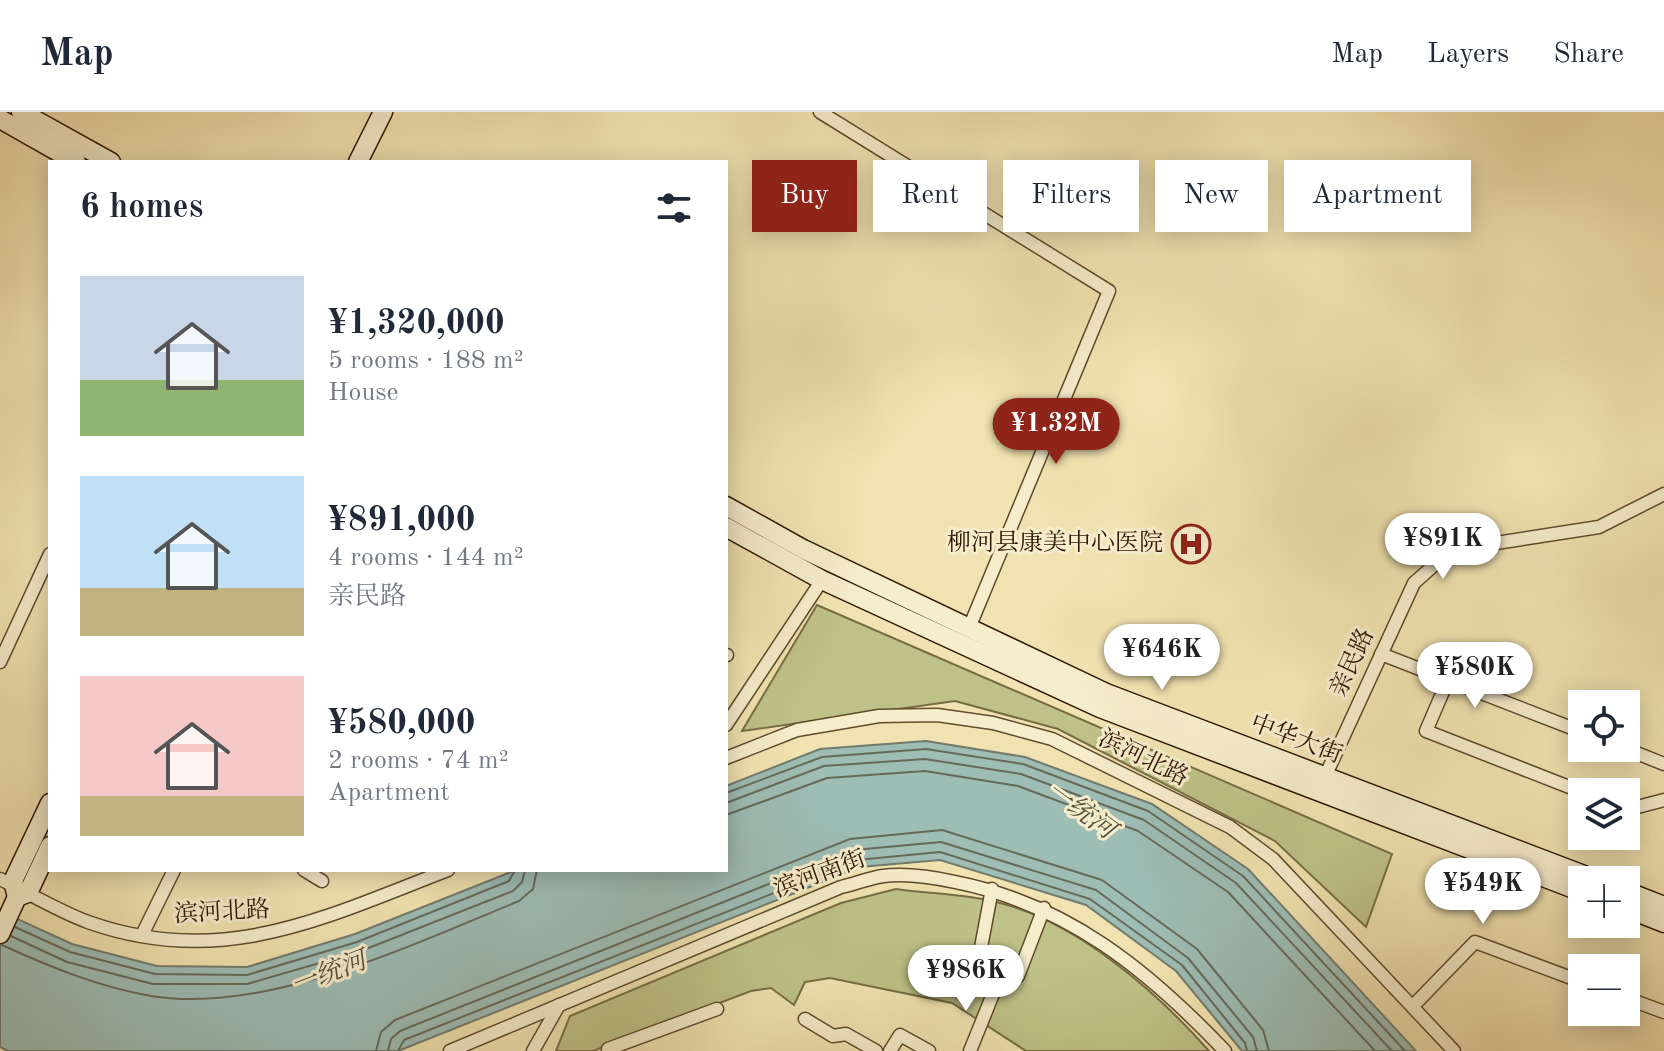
<!DOCTYPE html>
<html lang="en">
<head>
<meta charset="utf-8">
<style>
  body { margin:0; font-family:"Old Standard TT","Noto Serif SC",serif; background:#f6f6f7; color:#1f2937; height:100vh; display:flex; flex-direction:column; font-size:30px; white-space:nowrap }
  * { box-sizing:border-box; margin:0 }
  p { font-size:26px; color:#747a83 }
  .icon { flex:none; width:44px; height:44px; fill:none; stroke:currentColor; stroke-width:2; stroke-linecap:round; stroke-linejoin:round }
  .map { position:relative; flex:1; overflow:hidden }
  .details { position:absolute; left:48px; top:48px; width:680px; height:712px; display:flex; flex-direction:column; background:#fff; border-radius:0px; box-shadow:0 4px 20px #0003 }
  .details>* { flex:none }
  .banner { position:absolute; left:752px; top:48px; width:760px; height:72px; display:flex; gap:16px }
  .controls { position:absolute; left:1568px; top:578px; display:grid; gap:16px }
  .controls a { display:grid; place-items:center; width:72px; height:72px; border-radius:0px; background:#fff; box-shadow:0 4px 20px #0003; font-size:40px }
  .price { position:absolute; translate:-50% -68px; padding:0 18px; border-radius:28px; background:#fff; color:#222; font-size:26px; line-height:52px; filter:drop-shadow(0 2px 4px #0008) }
  .price::after { content:''; position:absolute; left:50%; top:48px; width:24px; height:18px; margin-left:-12px; background:inherit; clip-path:polygon(0 0,100% 0,50% 100%) }
  .price.active { background:#8f2418; color:#fff }
  ul { padding:0; list-style:none }
  li { display:flex; align-items:center; gap:24px; height:200px; padding:0 32px }
  li span { display:grid; place-items:center; flex:none; width:224px; height:160px; border-radius:0px; color:#555 }
  li>.icon { margin-inline-start:auto }
  span .icon { width:96px; height:96px; fill:#fffc; stroke-width:1 }
  li b { font-size:34px }
  h2 { display:flex; justify-content:space-between; align-items:center; height:96px; padding:0 32px; font-size:34px }
  .tag { padding:0 28px; border-radius:0px; background:#fff; box-shadow:0 4px 20px #0003; font-size:28px; line-height:72px }
  .tag.active { background:#8f2418; color:#fff }
  header { display:flex; align-items:center; gap:48px; box-sizing:border-box; height:112px; padding:0 40px; background:#fff; border-bottom:2px solid #e0e1e3 }
  header strong { font-size:38px }
  nav { display:flex; gap:44px; margin-inline-start:auto; font-size:28px }
  .map>svg:first-child { display:block }
</style>
</head>
<body>
<header>
<strong>Map</strong>
<nav><a>Map</a><a>Layers</a><a>Share</a></nav>
</header>
<div class="map">
<svg width="1664" height="939" viewBox="0 0 1664 939">
  <rect width="100%" height="100%" fill="#f1e3b1"/>
  <filter id="stains"><feTurbulence type="fractalNoise" baseFrequency=".0025" numOctaves="4"/><feColorMatrix values="0 0 0 0 .2 0 0 0 0 .09 0 0 0 0 .02 0 0 0 .5 -.17"/></filter>
  <radialGradient id="worn" r=".72"><stop offset=".6" stop-color="#630" stop-opacity="0"/><stop offset="1" stop-color="#630" stop-opacity=".3"/></radialGradient>
  <g fill="#bec288" stroke="#776d44" stroke-width="2">
    <polygon points="817,493 1392,742 1366,815 1275,729 1058,617 955,589 742,619"/>
    <path d="M896,777c34,5 72,5 104,14 78,20 157,89 209,148h-183l-74,-48 -122,-25 -25,4 -11,23 -23,-17 -20,3 -158,60h-37l14,-35 271,-113z"/>
  </g>
  <polygon fill="#9dbdb5" stroke="#717b6d" stroke-width="2" points="926,629 1025,645 1152,692 1248,757 1416,939 1242,939 1176,859 1086,793 940,748 860,755 398,939 8,939 0,935 0,799 72,832 157,854 247,855 355,822 516,758 726,758 726,674 820,637"/>
  <g fill="none" stroke-linecap="round" stroke-linejoin="round">
    <g stroke="#666a5a" stroke-width="2">
      <polyline points="726,681 822,645 926,637 1023,652 1148,699 1243,764 1405,939"/>
      <polyline points="726,691 824,654 925,647 1021,662 1144,708 1236,771 1392,939"/>
      <polyline points="726,703 827,666 925,659 1018,674 1138,719 1228,780 1375,939"/>
      <polyline points="15,815 70,840 155,862 247,863 357,830 509,769 515,758"/>
      <polyline points="11,824 67,850 153,872 247,872 361,839 513,779 522,770 525,758"/>
      <path d="M2,833c48,22 97,42 149,51 114,19 263,-52 368,-95l14,-12 4,-19"/>
      <polyline points="376,939 381,920 395,908 850,727 942,718 1102,768 1197,837 1263,918 1269,939"/>
      <polyline points="388,939 391,927 400,919 854,738 941,730 1096,778 1188,846 1253,925 1257,939"/>
      <polyline points="398,939 404,928 857,748 940,740 1090,787 1182,853 1245,931 1247,939"/>
    </g>
    <defs>
      <g id="street">
        <polyline points="820,0 1109,179 969,516"/>
        <polyline points="1381,542 1582,620"/>
        <polyline points="726,543 727,543"/>
        <polyline points="0,550 50,442"/>
        <polyline points="1448,568 1426,619 1582,680"/>
        <polyline points="726,613 822,468"/>
        <polyline points="1624,636 1664,652"/>
        <polyline points="726,646 797,618 879,604 937,603 993,611 1052,627 1230,715 1273,747 1454,939"/>
        <polyline points="1323,669 1414,471 1451,438 1599,415 1664,382"/>
        <polyline points="1626,698 1664,688"/>
        <polyline points="304,758 322,769"/>
        <path d="M0,767c29,14 58,32 88,43 134,48 238,-5 360,-52"/>
        <polyline points="992,777 979,846 995,877"/>
        <polyline points="142,823 174,758"/>
        <polyline points="1626,886 1664,900"/>
        <polyline points="1413,894 1475,830 1582,870"/>
        <polyline points="805,907 833,924 846,922 876,939"/>
        <path d="M450,939l391,-164c14,-3 28,-9 42,-11 24,-3 49,1 72,6 112,22 193,88 270,169"/>
        <polyline points="533,939 559,893"/>
        <polyline points="611,939 608,937 717,897"/>
        <polyline points="890,939 900,923 929,939"/>
        <polyline points="970,939 995,877 1018,864 1044,796"/>
      </g>
      <g id="secondary">
        <polyline points="21,0 111,50"/>
        <polyline points="0,7 76,50"/>
        <polyline points="358,50 383,0"/>
        <polyline points="726,394 803,437 1106,581 1597,768"/>
        <polyline points="726,415 822,468 1100,596 1582,780"/>
        <polyline points="1626,779 1664,794"/>
        <polyline points="17,785 13,769 50,691"/>
        <polyline points="17,785 28,781 50,734"/>
        <polyline points="1626,796 1664,811"/>
        <polyline points="0,822 17,785"/>
      </g>
    </defs>
    <use href="#street" stroke="#604b2c" stroke-width="15"/>
    <use href="#secondary" stroke="#301800" stroke-width="21"/>
    <use href="#street" stroke="#f6edcc" stroke-width="12"/>
    <use href="#secondary" stroke="#f6edcc" stroke-width="18"/>
  </g>
  <defs>
    <symbol id="hospital-ring" viewBox="-11 -11 22 22"><circle r="9.5" fill="#f6edcc" stroke="#8f2418" stroke-width="1.5"/><path d="M-5-5h3v3.5h4V-5h3V5h-3V1.5h-4V5h-3Z" fill="#8f2418"/></symbol>
  </defs>
  <g fill-rule="evenodd">
    <use href="#hospital-ring" x="1169" y="410" width="44" height="44"/>
  </g>
  <g text-anchor="middle" dominant-baseline="central" stroke-width="6" stroke-linejoin="round" paint-order="stroke">
    <g font-size="24" fill="#301800" stroke="#f6edcc" text-anchor="end">
      <text x="1163" y="432">柳河县康美中心医院</text>
    </g>
    <g font-size="24" fill="#301800" stroke="#f6edcc">
      <text transform="translate(1353 551) rotate(-65)">亲民路</text>
      <text transform="translate(1296 628) rotate(21)">中华大街</text>
      <text transform="translate(1143 647) rotate(26)">滨河北路</text>
      <text transform="translate(820 763) rotate(-20)">滨河南街</text>
      <text transform="translate(222 801) rotate(-3)">滨河北路</text>
    </g>
    <g font-size="26" font-style="italic" fill="#56523f" stroke="#f6edcc">
      <text transform="translate(1080 699) rotate(36)">一统河</text>
      <text transform="translate(329 862) rotate(-21)">一统河</text>
    </g>
  </g>
  <rect width="100%" height="100%" filter="url(#stains)"/>
  <rect width="100%" height="100%" fill="url(#worn)"/>
</svg>
<div class="controls">
<a><svg class="icon" aria-label="locate" viewBox="0 0 24 24"><circle cx="12" cy="12" r="6"/><path d="M12 2v4M12 18v4M2 12h4M18 12h4"/></svg></a>
<a><svg class="icon" aria-label="layers" viewBox="0 0 24 24"><path d="M12 4l9 5-9 5-9-5zM3 14l9 5 9-5"/></svg></a>
<a>+</a>
<a>−</a>
</div>
<b class="price active" style="left:1056px;top:354px">¥1.32M</b>
<b class="price" style="left:1443px;top:469px">¥891K</b>
<b class="price" style="left:1162px;top:580px">¥646K</b>
<b class="price" style="left:1475px;top:598px">¥580K</b>
<b class="price" style="left:1483px;top:814px">¥549K</b>
<b class="price" style="left:966px;top:901px">¥986K</b>
<div class="banner">
<a class="tag active">Buy</a>
<a class="tag">Rent</a>
<a class="tag">Filters</a>
<a class="tag">New</a>
<a class="tag">Apartment</a>
</div>
<section class="details">
<h2>6 homes<svg class="icon" aria-label="filters" viewBox="0 0 24 24"><path d="M4 7h16M4 17h16"/><circle cx="9" cy="7" r="2"/><circle cx="15" cy="17" r="2"/></svg></h2>
<ul>
<li><span style="background:linear-gradient(#c9d6e8 65%,#8fb573 0)"><svg class="icon" aria-label="home" viewBox="0 0 24 24"><path d="M3 11l9-7 9 7M6 9v11h12V9"/></svg></span><div><b>¥1,320,000</b><p>5 rooms · 188 m²</p><p>House</p></div></li>
<li><span style="background:linear-gradient(#bfe0f5 70%,#c2b280 0)"><svg class="icon" aria-label="home" viewBox="0 0 24 24"><path d="M3 11l9-7 9 7M6 9v11h12V9"/></svg></span><div><b>¥891,000</b><p>4 rooms · 144 m²</p><p>亲民路</p></div></li>
<li><span style="background:linear-gradient(#f6c9c9 75%,#c2b280 0)"><svg class="icon" aria-label="home" viewBox="0 0 24 24"><path d="M3 11l9-7 9 7M6 9v11h12V9"/></svg></span><div><b>¥580,000</b><p>2 rooms · 74 m²</p><p>Apartment</p></div></li>
</ul>
</section>
</div>
</body>
</html>
